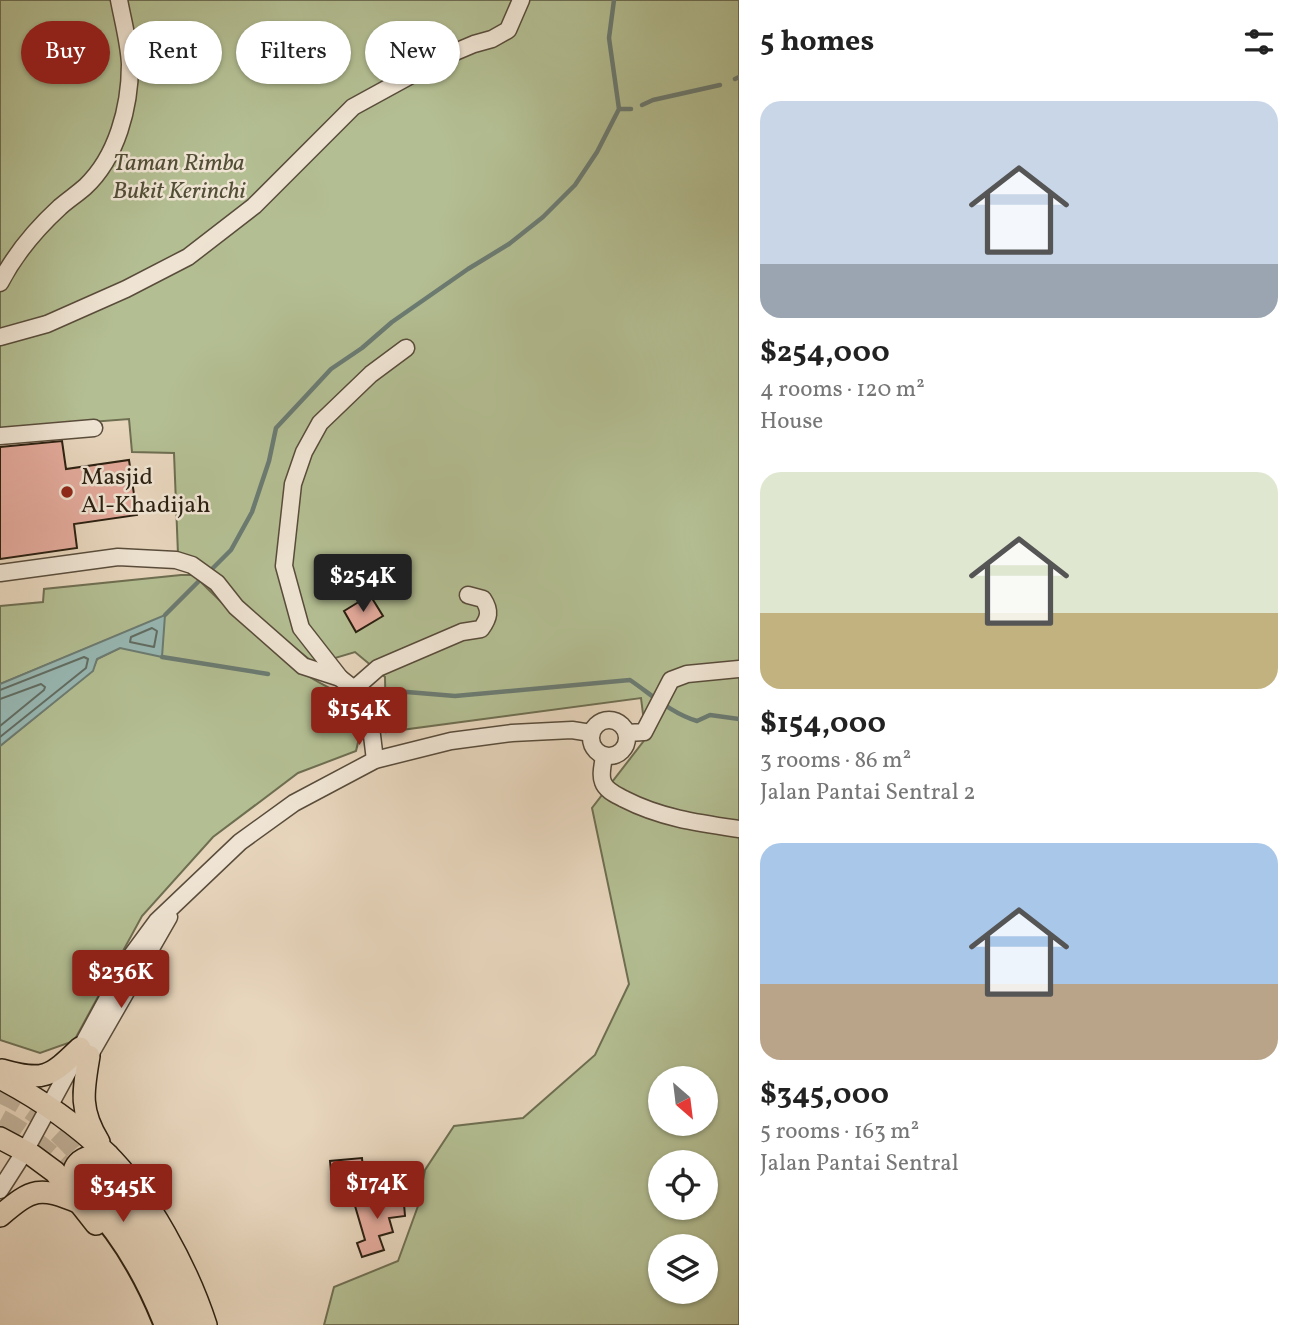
<!DOCTYPE html>
<html lang="en">
<head>
<meta charset="utf-8">
<style>
  body { margin:0; font-family:Vollkorn,serif; background:#f2f2f2; color:#222; height:100vh; display:flex; flex-direction:column; font-size:26px; white-space:nowrap }
  * { box-sizing:border-box; margin:0 }
  p { font-size:23px; color:#767676 }
  .icon { flex:none; width:38px; height:38px; fill:none; stroke:currentColor; stroke-width:2; stroke-linecap:round; stroke-linejoin:round }
  .map { position:relative; flex:1; overflow:hidden }
  .panel { display:flex; flex-direction:column; background:#fff; width:560px }
  .panel>* { flex:none }
  .banner { position:absolute; left:21px; top:21px; width:612px; height:63px; display:flex; gap:14px }
  .needle { width:46px; rotate:152deg }
  .fabs { position:absolute; left:648px; top:1066px; display:grid; gap:14px }
  .fabs a { display:grid; place-items:center; width:70px; height:70px; border-radius:50%; background:#fff; box-shadow:0 2px 5px #0004; font-size:35px }
  .price { position:absolute; translate:-50% -60px; padding:0 16px; border-radius:7px; background:#8f2418; color:#fff; font-size:23px; line-height:46px; filter:drop-shadow(0 2px 4px #0008) }
  .price::after { content:''; position:absolute; left:50%; top:42px; width:21px; height:16px; margin-left:-10px; background:inherit; clip-path:polygon(0 0,100% 0,50% 100%) }
  .price.selected { background:#222; color:#fff }
  ul { padding:0; list-style:none }
  li { display:grid; align-content:center; gap:14px; height:371px; padding:0 21px }
  li span { display:grid; place-items:center; height:217px; border-radius:21px; color:#555 }
  li>.icon { margin-inline-start:auto }
  span .icon { width:126px; height:126px; fill:#fffc; stroke-width:1 }
  li b { font-size:30px }
  h2 { display:flex; justify-content:space-between; align-items:center; height:84px; padding:0 21px; font-size:30px }
  .pill { padding:0 24px; border-radius:32px; background:#fff; box-shadow:0 2px 5px #0004; font-size:24px; line-height:63px }
  .pill.selected { background:#8f2418; color:#fff }
  main { display:flex; flex:1; min-height:0 }
  .map>svg:first-child { display:block }
</style>
</head>
<body>
<main>
<div class="map">
<svg width="739" height="1325" viewBox="0 0 739 1325">
  <rect width="100%" height="100%" fill="#e7d5bc"/>
  <filter id="stains"><feTurbulence type="fractalNoise" baseFrequency=".00286" numOctaves="4"/><feColorMatrix values="0 0 0 0 .2 0 0 0 0 .09 0 0 0 0 .02 0 0 0 .5 -.17"/></filter>
  <radialGradient id="worn" r=".72"><stop offset=".6" stop-color="#630" stop-opacity="0"/><stop offset="1" stop-color="#630" stop-opacity=".3"/></radialGradient>
  <g fill="#b3be92" stroke="#6e6e51" stroke-width="2" fill-rule="evenodd">
    <path d="M0,0h739v1325h-415l10,-38 64,-26 20,-55 7,-36 29,-44 69,-8 72,-63 34,-71 -37,-176 54,-70 -5,-40 -255,34 -1,-55 -30,-25 -40,12 -137,-110 -4,-101 -42,-1 -3,-33 -129,10zM660,1078h45v46h-45zM660,1162h45v46h-45zM660,1246h45v46h-45z"/>
    <path d="M181,575h13c35,36 73,69 113,100 16,12 36,15 47,35 7,13 6,27 2,41l-58,22 -85,64 -71,79 -68,125 -34,12 -40,-13v-294l92,-75 5,-12 23,-11 45,-32 -165,68v-78l43,-4 1,-13z"/>
  </g>
  <polygon fill="#97b8b4" stroke="#6b7b72" stroke-width="2" points="165,615 162,657 120,648 97,659 93,671 0,746 0,684"/>
  <g fill="none" stroke-linecap="round" stroke-linejoin="round">
    <g stroke="#606c62" stroke-width="2">
      <polygon points="152,628 157,631 154,647 130,642 131,637"/>
      <polyline points="0,690 84,657 88,659 86,668 0,737"/>
      <polyline points="0,699 41,684 45,687 44,690 0,726"/>
    </g>
    <g stroke="#6b7b72" stroke-width="4.5">
      <polyline points="735,79 739,77"/>
      <polyline points="642,105 653,100 720,85"/>
      <polyline points="619,109 631,109"/>
      <polyline points="211,570 231,550 252,512 269,461 276,428 305,397 331,369 362,348 392,322 468,269 509,244 543,217 575,185 597,152 619,109 609,38 614,0"/>
      <polyline points="165,615 200,580"/>
      <polyline points="162,657 268,674"/>
      <path d="M395,691l60,5 175,-16c22,15 41,33 67,41l13,-6 29,4"/>
    </g>
  </g>
  <g fill="#e4aa9c" stroke="#2a1f10" stroke-width="2">
    <polygon points="62,441 66,469 129,460 137,515 74,524 77,548 0,559 0,447"/>
    <polygon points="370,595 383,616 356,632 344,611"/>
    <polygon points="362,1158 364,1179 332,1182 330,1161"/>
    <polygon points="388,1187 396,1204 404,1204 405,1216 389,1218 393,1232 379,1236 384,1250 362,1257 357,1243 365,1240 355,1206 379,1198 376,1192"/>
  </g>
  <g fill="none" stroke-linecap="round" stroke-linejoin="round">
    <g stroke="#c1b19a" stroke-width="24" stroke-dasharray="24 12" stroke-linecap="butt">
      <path d="M0,1091c50,20 85,68 119,107"/>
      <path d="M0,1121c30,16 54,37 76,62"/>
    </g>
    <defs>
      <g id="minor">
        <path d="M0,283c15,-29 36,-54 60,-76 8,-7 17,-13 25,-20 32,-30 45,-80 45,-123 -1,-21 -7,-43 -11,-64"/>
        <polyline points="0,337 47,324 126,289 188,257 254,206 353,107 448,55 474,44 492,39 508,30 521,0"/>
        <polyline points="0,436 94,428"/>
        <polyline points="0,573 118,557 176,560 192,565 217,583 236,607 303,666 340,678 354,689 365,704 370,719 375,760"/>
        <polyline points="340,678 301,628 284,566 293,484 304,452 320,423 371,374 406,348"/>
        <path d="M354,689l24,-21 84,-36 19,-3c8,-11 10,-18 2,-30l-15,-4"/>
        <circle cx="609" cy="738" r="18"/>
        <polyline points="627,733 644,732 671,680 687,674 739,669"/>
        <path d="M604,756c-1,8 -4,19 -1,26 3,9 14,13 21,17 37,19 74,24 115,30"/>
        <polyline points="84,1065 169,917"/>
        <polyline points="0,1190 25,1151 129,959 157,921 240,842 294,803 375,760 451,741 512,733 572,730 591,733"/>
      </g>
      <g id="major">
        <path d="M89,1056c-6,35 -10,54 10,86"/>
        <path d="M2,1070c42,12 48,7 78,-22"/>
        <path d="M0,1078c38,20 75,45 106,75 42,41 82,116 100,172"/>
        <polyline points="0,1138 32,1155 55,1172 96,1224"/>
        <path d="M78,1198c-12,-29 -2,-44 30,-43"/>
        <path d="M0,1216c33,-28 39,-30 80,-13"/>
      </g>
      <g id="highway">
        <polyline points="119,1198 161,1261 189,1325"/>
        <path d="M91,1200c34,36 58,79 76,125"/>
      </g>
    </defs>
    <use href="#minor" stroke="#594c3b" stroke-width="19"/>
    <use href="#major" stroke="#2a1f10" stroke-width="24"/>
    <use href="#highway" stroke="#2a1f10" stroke-width="28"/>
    <use href="#minor" stroke="#efe4d3" stroke-width="16"/>
    <use href="#major" stroke="#e7d5bc" stroke-width="21"/>
    <use href="#highway" stroke="#e7d5bc" stroke-width="24"/>
  </g>
  <circle fill="#8f2418" stroke="#efe4d3" stroke-width="2.5" cx="67" cy="492" r="7"/>
  <g text-anchor="middle" dominant-baseline="central" stroke-width="5" stroke-linejoin="round" paint-order="stroke">
    <g font-size="24" font-style="italic" fill="#534f37" stroke="#efe4d3">
      <text x="179" y="164">Taman Rimba<tspan x="179" dy="28">Bukit Kerinchi</tspan></text>
    </g>
    <g font-size="24" fill="#2a1f10" stroke="#efe4d3" text-anchor="start">
      <text x="81" y="478">Masjid<tspan x="81" dy="28">Al-Khadijah</tspan></text>
    </g>
  </g>
  <rect width="100%" height="100%" filter="url(#stains)"/>
  <rect width="100%" height="100%" fill="url(#worn)"/>
</svg>
<div class="fabs">
<a><svg class="needle" viewBox="-14 -14 28 28"><path d="M0-13l5 13h-10z" fill="#e53935"/><path d="M0 13l5-13h-10z" fill="#767676"/></svg></a>
<a><svg class="icon" aria-label="locate" viewBox="0 0 24 24"><circle cx="12" cy="12" r="6"/><path d="M12 2v4M12 18v4M2 12h4M18 12h4"/></svg></a>
<a><svg class="icon" aria-label="layers" viewBox="0 0 24 24"><path d="M12 4l9 5-9 5-9-5zM3 14l9 5 9-5"/></svg></a>
</div>
<b class="price selected" style="left:363px;top:614px">$254K</b>
<b class="price" style="left:359px;top:747px">$154K</b>
<b class="price" style="left:121px;top:1010px">$236K</b>
<b class="price" style="left:377px;top:1221px">$174K</b>
<b class="price" style="left:123px;top:1224px">$345K</b>
<div class="banner">
<a class="pill selected">Buy</a>
<a class="pill">Rent</a>
<a class="pill">Filters</a>
<a class="pill">New</a>
</div>
</div>
<section class="panel">
<h2>5 homes<svg class="icon" aria-label="filters" viewBox="0 0 24 24"><path d="M4 7h16M4 17h16"/><circle cx="9" cy="7" r="2"/><circle cx="15" cy="17" r="2"/></svg></h2>
<ul>
<li><span style="background:linear-gradient(#c9d6e8 75%,#9aa5b1 0)"><svg class="icon" aria-label="home" viewBox="0 0 24 24"><path d="M3 11l9-7 9 7M6 9v11h12V9"/></svg></span><div><b>$254,000</b><p>4 rooms · 120 m²</p><p>House</p></div></li>
<li><span style="background:linear-gradient(#dfe7d0 65%,#c2b280 0)"><svg class="icon" aria-label="home" viewBox="0 0 24 24"><path d="M3 11l9-7 9 7M6 9v11h12V9"/></svg></span><div><b>$154,000</b><p>3 rooms · 86 m²</p><p>Jalan Pantai Sentral 2</p></div></li>
<li><span style="background:linear-gradient(#a9c7e8 65%,#b9a48a 0)"><svg class="icon" aria-label="home" viewBox="0 0 24 24"><path d="M3 11l9-7 9 7M6 9v11h12V9"/></svg></span><div><b>$345,000</b><p>5 rooms · 163 m²</p><p>Jalan Pantai Sentral</p></div></li>
</ul>
</section>
</main>
</body>
</html>
